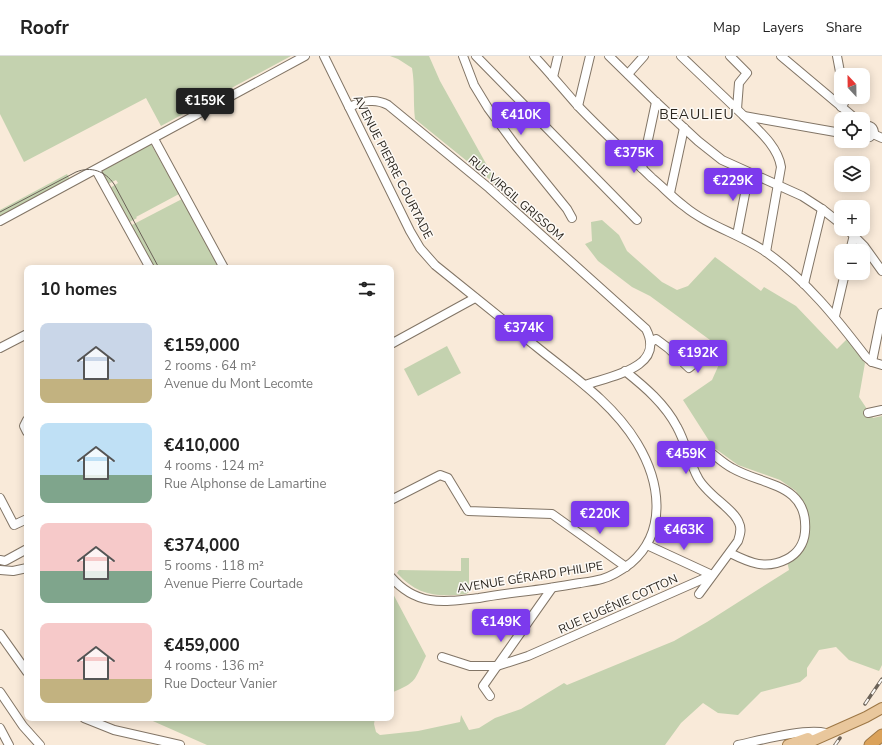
<!DOCTYPE html>
<html lang="en">
<head>
<meta charset="utf-8">
<style>
  body { margin:0; font-family:"Nunito Sans",sans-serif; background:#f6f6f6; color:#222; height:100vh; display:flex; flex-direction:column; font-size:15px; white-space:nowrap }
  * { box-sizing:border-box; margin:0 }
  p { font-size:13px; color:#767676 }
  .icon { flex:none; width:22px; height:22px; fill:none; stroke:currentColor; stroke-width:2; stroke-linecap:round; stroke-linejoin:round }
  .map { position:relative; flex:1; overflow:hidden }
  .sheet { position:absolute; left:24px; top:209px; width:370px; height:456px; display:flex; flex-direction:column; background:#fff; border-radius:8px; box-shadow:0 2px 10px #0003 }
  .sheet>* { flex:none }
  .needle { width:26px; rotate:338deg }
  .buttons { position:absolute; left:834px; top:12px; display:grid; gap:8px }
  .buttons a { display:grid; place-items:center; width:36px; height:36px; border-radius:8px; background:#fff; box-shadow:0 2px 10px #0003; font-size:20px }
  .price { position:absolute; translate:-50% -34px; padding:0 9px; border-radius:4px; background:#7c3aed; color:#fff; font-size:13px; line-height:26px; filter:drop-shadow(0 1px 2px #0008) }
  .price::after { content:''; position:absolute; left:50%; top:24px; width:12px; height:9px; margin-left:-6px; background:inherit; clip-path:polygon(0 0,100% 0,50% 100%) }
  .price.current { background:#222; color:#fff }
  ul { padding:0; list-style:none }
  li { display:flex; align-items:center; gap:12px; height:100px; padding:0 16px }
  li span { display:grid; place-items:center; flex:none; width:112px; height:80px; border-radius:8px; color:#555 }
  li>.icon { margin-inline-start:auto }
  span .icon { width:48px; height:48px; fill:#fffc; stroke-width:1 }
  li b { font-size:17px }
  h2 { display:flex; justify-content:space-between; align-items:center; height:48px; padding:0 16px; font-size:17px }
  header { display:flex; align-items:center; gap:24px; box-sizing:border-box; height:56px; padding:0 20px; background:#fff; border-bottom:1px solid #e0e0e0 }
  header strong { font-size:19px }
  nav { display:flex; gap:22px; margin-inline-start:auto; font-size:14px }
  .map>svg:first-child { display:block }
</style>
</head>
<body>
<header>
<strong>Roofr</strong>
<nav><a>Map</a><a>Layers</a><a>Share</a></nav>
</header>
<div class="map">
<svg width="882" height="689" viewBox="0 0 882 689">
  <rect width="100%" height="100%" fill="#f9ead9"/>
  <g fill="#c4d2af">
    <polygon points="0,0 291,0 161,70 146,42 24,106 0,58"/>
    <path d="M390,0h39l11,25 59,106 -84,-68c-2,-17 0,-34 -3,-51l-14,-9z"/>
    <polygon points="151,88 179,138 136,161 137,162 128,167 110,132 118,127 116,124 108,128 102,115"/>
    <polygon points="67,118 70,123 0,161 0,154"/>
    <polygon points="182,143 219,212 153,212 130,170"/>
    <polygon points="602,164 619,179 627,195 662,226 677,234 688,230 715,201 761,235 764,231 796,250 837,293 848,282 865,307 859,341 873,362 882,360 882,609 879,615 849,604 836,591 819,594 807,612 807,620 800,626 761,636 738,659 718,657 703,647 681,667 665,689 207,689 146,662 375,662 374,668 376,676 380,679 418,675 460,666 461,659 469,674 479,672 495,662 521,653 564,627 567,629 674,585 707,566 789,514 787,505 800,492 802,447 796,435 780,424 738,409 713,391 683,344 712,324 725,295 650,240 632,231 598,205 585,188 592,185 591,166"/>
    <polygon points="447,290 461,317 418,340 404,313"/>
    <path d="M461,502h8v34l-3,2c-29,3 -48,2 -69,-21l2,-3 62,1z"/>
    <path d="M391,534l35,66c-12,24 -8,26 -35,37z"/>
  </g>
  <g fill="none" stroke-linecap="round" stroke-linejoin="round">
    <defs>
      <g id="minor">
        <path d="M324,0l86,175 10,17 15,17c36,29 72,58 108,87 34,27 71,53 94,91 23,38 31,88 -6,120 -8,6 -18,13 -29,16 -7,2 -15,3 -22,4 -18,3 -35,6 -52,8 -17,2 -33,4 -49,7 -35,4 -62,9 -88,-21"/>
        <polyline points="463,0 474,29 488,52 516,90 567,153 572,162"/>
        <polyline points="476,0 637,164"/>
        <path d="M534,0c15,16 29,33 44,50 24,25 49,48 74,72 11,9 21,20 32,28 24,20 56,28 82,46 40,28 71,67 100,105l6,5 10,3"/>
        <polyline points="609,0 656,46 698,85 722,104 802,140 822,153 841,168"/>
        <polyline points="681,0 744,60 841,77"/>
        <polyline points="730,0 747,17 739,27 737,53"/>
        <polyline points="781,0 856,63"/>
        <polyline points="837,0 841,21"/>
        <polyline points="628,18 644,0"/>
        <polyline points="553,21 558,0"/>
        <polyline points="578,50 590,0"/>
        <path d="M349,51c14,-6 26,-9 39,-2l101,83 157,141c20,39 -35,47 -61,56"/>
        <polyline points="841,51 844,47 845,41"/>
        <path d="M744,60c14,14 34,30 37,51l-15,85"/>
        <path d="M863,72c5,-4 10,-2 11,4l-4,5 -4,1 -3,-2"/>
        <polyline points="873,78 882,82"/>
        <polyline points="154,83 224,212"/>
        <polyline points="642,112 656,46"/>
        <polyline points="96,114 150,212"/>
        <polyline points="670,137 684,72"/>
        <polyline points="0,165 305,0"/>
        <polyline points="847,173 864,190 882,215"/>
        <polyline points="737,179 749,117"/>
        <polyline points="850,195 854,179"/>
        <polyline points="804,228 822,153"/>
        <polyline points="835,260 845,217"/>
        <polyline points="651,286 656,283 668,292 689,312 695,307 683,294 675,299"/>
        <polyline points="391,288 475,242"/>
        <polyline points="0,292 27,278"/>
        <polyline points="872,306 882,257"/>
        <path d="M625,315c20,16 40,33 52,56 9,16 12,35 21,51 9,17 36,31 41,45 3,6 1,12 -1,18l-39,53"/>
        <polyline points="868,357 882,354"/>
        <polyline points="27,364 24,370 27,376"/>
        <path d="M710,396c7,5 14,12 22,16 31,18 77,15 73,64 -1,12 -8,22 -18,27 -21,11 -37,4 -57,-6"/>
        <polyline points="0,442 14,469 27,463"/>
        <polyline points="391,444 440,419 448,422 468,455 552,458 626,511"/>
        <polyline points="647,489 712,519"/>
        <polyline points="0,504 5,505 27,493"/>
        <polyline points="0,514 13,515 27,512"/>
        <polyline points="0,578 27,616"/>
        <polyline points="442,601 470,610 497,610 528,600 712,519"/>
        <polyline points="0,636 23,670 40,689"/>
        <polyline points="490,640 483,630 552,532"/>
        <polyline points="84,662 114,674 180,689"/>
        <polyline points="0,672 9,689"/>
        <path d="M738,689c23,-5 67,-17 88,-12"/>
      </g>
      <g id="major">
        <polyline points="788,689 808,682"/>
        <polyline points="803,689 866,661 882,652"/>
      </g>
      <polyline id="highway" points="870,689 882,679"/>
    </defs>
    <use href="#minor" stroke="#827566" stroke-width="10"/>
    <use href="#major" stroke="#9d7745" stroke-width="12"/>
    <use href="#highway" stroke="#9d7745" stroke-width="13"/>
    <use href="#minor" stroke="#fff" stroke-width="8"/>
    <use href="#major" stroke="#e9c79c" stroke-width="10"/>
    <use href="#highway" stroke="#dba25a" stroke-width="11"/>
    <path stroke="#6b6258" stroke-width="1" d="M0,156l76,-40c15,-6 29,-1 38,12l45,84"/>
    <defs>
      <g id="rail">
        <polyline points="865,648 882,623"/>
        <polyline points="835,689 840,682"/>
      </g>
    </defs>
    <use href="#rail" stroke="#6b6258" stroke-width="3.5"/>
    <use href="#rail" stroke="#fdfaf6" stroke-width="2" stroke-dasharray="6" stroke-linecap="butt"/>
  </g>
  <g text-anchor="middle" dominant-baseline="central" stroke-width="3" stroke-linejoin="round" paint-order="stroke">
    <g font-size="12" fill="#2b261f" stroke="#fdfaf6">
      <text transform="translate(393 111) rotate(63)">AVENUE PIERRE COURTADE</text>
      <text transform="translate(516 142) rotate(41)">RUE VIRGIL GRISSOM</text>
      <text transform="translate(530 521) rotate(-9)">AVENUE GÉRARD PHILIPE</text>
      <text transform="translate(618 548) rotate(-24)">RUE EUGÉNIE COTTON</text>
    </g>
    <g font-size="14" letter-spacing="1" fill="#2b261f" stroke="#fdfaf6">
      <text x="697" y="58">BEAULIEU</text>
    </g>
  </g>
</svg>
<div class="buttons">
<a><svg class="needle" viewBox="-14 -14 28 28"><path d="M0-13l5 13h-10z" fill="#e53935"/><path d="M0 13l5-13h-10z" fill="#767676"/></svg></a>
<a><svg class="icon" aria-label="locate" viewBox="0 0 24 24"><circle cx="12" cy="12" r="6"/><path d="M12 2v4M12 18v4M2 12h4M18 12h4"/></svg></a>
<a><svg class="icon" aria-label="layers" viewBox="0 0 24 24"><path d="M12 4l9 5-9 5-9-5zM3 14l9 5 9-5"/></svg></a>
<a>+</a>
<a>−</a>
</div>
<b class="price current" style="left:205px;top:66px">€159K</b>
<b class="price" style="left:521px;top:80px">€410K</b>
<b class="price" style="left:634px;top:118px">€375K</b>
<b class="price" style="left:733px;top:146px">€229K</b>
<b class="price" style="left:524px;top:293px">€374K</b>
<b class="price" style="left:698px;top:318px">€192K</b>
<b class="price" style="left:686px;top:419px">€459K</b>
<b class="price" style="left:600px;top:479px">€220K</b>
<b class="price" style="left:684px;top:495px">€463K</b>
<b class="price" style="left:501px;top:587px">€149K</b>
<section class="sheet">
<h2>10 homes<svg class="icon" aria-label="filters" viewBox="0 0 24 24"><path d="M4 7h16M4 17h16"/><circle cx="9" cy="7" r="2"/><circle cx="15" cy="17" r="2"/></svg></h2>
<ul>
<li><span style="background:linear-gradient(#c9d6e8 70%,#c2b280 0)"><svg class="icon" aria-label="home" viewBox="0 0 24 24"><path d="M3 11l9-7 9 7M6 9v11h12V9"/></svg></span><div><b>€159,000</b><p>2 rooms · 64 m²</p><p>Avenue du Mont Lecomte</p></div></li>
<li><span style="background:linear-gradient(#bfe0f5 65%,#7fa58c 0)"><svg class="icon" aria-label="home" viewBox="0 0 24 24"><path d="M3 11l9-7 9 7M6 9v11h12V9"/></svg></span><div><b>€410,000</b><p>4 rooms · 124 m²</p><p>Rue Alphonse de Lamartine</p></div></li>
<li><span style="background:linear-gradient(#f6c9c9 60%,#7fa58c 0)"><svg class="icon" aria-label="home" viewBox="0 0 24 24"><path d="M3 11l9-7 9 7M6 9v11h12V9"/></svg></span><div><b>€374,000</b><p>5 rooms · 118 m²</p><p>Avenue Pierre Courtade</p></div></li>
<li><span style="background:linear-gradient(#f6c9c9 70%,#c2b280 0)"><svg class="icon" aria-label="home" viewBox="0 0 24 24"><path d="M3 11l9-7 9 7M6 9v11h12V9"/></svg></span><div><b>€459,000</b><p>4 rooms · 136 m²</p><p>Rue Docteur Vanier</p></div></li>
</ul>
</section>
</div>
</body>
</html>
